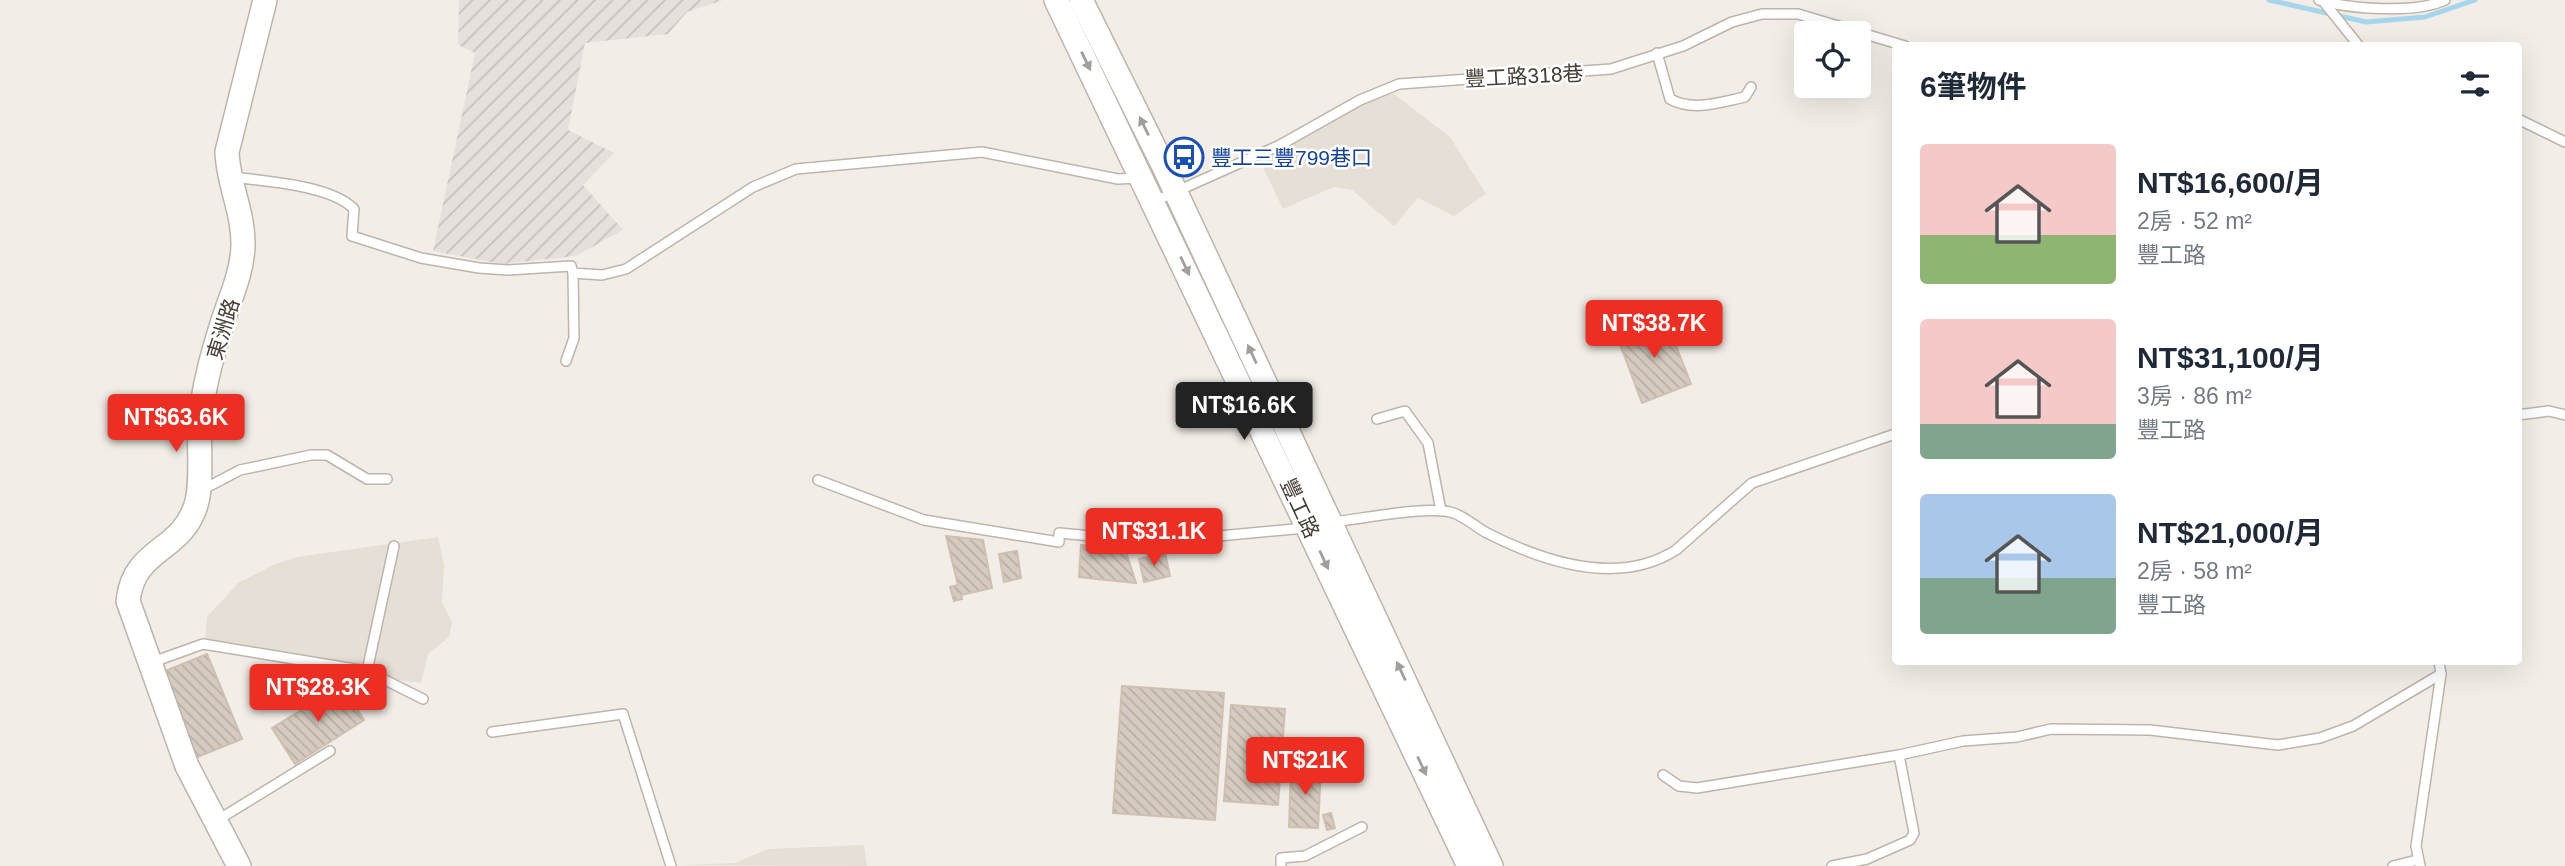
<!DOCTYPE html>
<html lang="zh-TW">
<head>
<meta charset="utf-8">
<style>
  body { margin:0; font-family:Arial,"Noto Sans TC",sans-serif; background:#f2f2f3; color:#1f2937; height:100vh; display:flex; flex-direction:column; font-size:26px; white-space:nowrap }
  * { box-sizing:border-box; margin:0 }
  p { font-size:23px; color:#747a83 }
  .icon { flex:none; width:38px; height:38px; fill:none; stroke:currentColor; stroke-width:2; stroke-linecap:round; stroke-linejoin:round }
  .map { position:relative; flex:1; overflow:hidden }
  .side { position:absolute; left:1892px; top:42px; width:630px; height:623px; display:flex; flex-direction:column; background:#fff; border-radius:7px; box-shadow:0 7px 28px #0002 }
  .side>* { flex:none }
  .buttons { position:absolute; left:1794px; top:21px; display:grid; gap:14px }
  .buttons a { display:grid; place-items:center; width:77px; height:77px; border-radius:7px; background:#fff; box-shadow:0 7px 28px #0002; font-size:35px }
  .price { position:absolute; translate:-50% -60px; padding:0 16px; border-radius:7px; background:#ed2f23; color:#fff; font-size:23px; line-height:46px; filter:drop-shadow(0 2px 4px #0008) }
  .price::after { content:''; position:absolute; left:50%; top:42px; width:21px; height:16px; margin-left:-10px; background:inherit; clip-path:polygon(0 0,100% 0,50% 100%) }
  .price.selected { background:#222; color:#fff }
  ul { padding:0; list-style:none }
  li { display:flex; align-items:center; gap:21px; height:175px; padding:0 28px }
  li span { display:grid; place-items:center; flex:none; width:196px; height:140px; border-radius:7px; color:#555 }
  li>.icon { margin-inline-start:auto }
  span .icon { width:84px; height:84px; fill:#fffc; stroke-width:1 }
  li b { font-size:30px }
  h2 { display:flex; justify-content:space-between; align-items:center; height:84px; padding:0 28px; font-size:30px }
  .map>svg:first-child { display:block }
</style>
</head>
<body>
<div class="map">
<svg width="2565" height="866" viewBox="0 0 2565 866">
  <defs>
    <pattern id="industrial-furrows" width="10" height="10" patternUnits="userSpaceOnUse" patternTransform="scale(1.75)"><rect width="10" height="10" fill="#e5e0dc"/><path d="M-1 1l2-2M0 10L10 0M9 11l2-2" fill="none" stroke="#c6c1bd"/></pattern>
    <pattern id="building-back-hatch" width="6" height="6" patternUnits="userSpaceOnUse" patternTransform="scale(1.75)"><rect width="6" height="6" fill="#d6cbc0"/><path d="M-1 5l2 2M0 0l6 6M5-1l2 2" fill="none" stroke="#b9afa6"/></pattern>
  </defs>
  <rect width="100%" height="100%" fill="#f2eee7"/>
  <g fill="#e6dfd5">
    <polygon points="1394,94 1450,137 1486,194 1454,216 1418,198 1394,226 1352,190 1334,187 1283,209 1260,161 1375,97"/>
    <polygon points="438,537 444,565 442,602 452,622 449,637 428,654 421,683 382,678 380,667 205,639 207,617 238,583 275,564 297,557"/>
    <polygon points="864,845 867,866 680,865 735,863 768,849"/>
  </g>
  <polygon fill="url(#industrial-furrows)" points="459,0 723,0 687,12 668,34 585,43 568,130 614,153 583,185 623,230 576,256 502,264 433,251 475,53 458,45"/>
  <g fill="none" stroke-linecap="round" stroke-linejoin="round">
    <polyline stroke="#a6d6ec" stroke-width="5" points="2269,0 2366,22 2425,17 2475,0"/>
  </g>
  <g fill="url(#building-back-hatch)" stroke="#cec0b1" stroke-width="2">
    <polygon points="1665,318 1691,384 1642,403 1617,336"/>
    <polygon points="946,536 983,540 992,588 961,595 962,599 954,601 950,587 958,585"/>
    <polygon points="1081,545 1125,549 1136,583 1079,577"/>
    <polygon points="1017,551 1021,578 1004,582 999,554"/>
    <polygon points="1165,553 1170,576 1144,582 1139,559"/>
    <polygon points="207,654 242,739 195,758 160,673"/>
    <polygon points="267,666 296,672 288,709 260,704"/>
    <polygon points="342,685 364,720 295,764 272,728"/>
    <polygon points="1122,686 1224,693 1215,820 1113,813"/>
    <polygon points="1231,705 1285,709 1278,805 1224,801"/>
    <polygon points="1291,767 1321,768 1318,828 1289,827"/>
    <polygon points="1331,813 1335,828 1327,830 1323,815"/>
  </g>
  <g fill="none" stroke-linecap="round" stroke-linejoin="round">
    <defs>
      <g id="service">
        <path d="M2319,0c30,9 98,14 126,0"/>
        <polyline points="2323,1 2359,46"/>
        <path d="M1657,53l13,46c23,13 51,3 75,-2l6,-10"/>
        <polyline points="2518,119 2565,142"/>
        <path d="M231,177c33,4 100,8 123,32l-2,27 69,22 58,10 29,2 63,-4 2,7 29,2 24,-6 127,-82 43,-18 186,-17 136,27 22,-1"/>
        <polyline points="1155,201 1280,145 1360,100 1399,84 1611,69 1683,46 1732,22 1762,14 1798,14 1905,46"/>
        <polyline points="566,361 574,338 573,273"/>
        <polyline points="2518,415 2549,411 2565,415"/>
        <polyline points="1377,419 1405,411 1428,443 1441,511"/>
        <polyline points="818,480 924,520 1059,542 1059,533 1179,544 1208,537 1305,528"/>
        <polyline points="202,490 240,470 311,455 327,455 367,479 387,479"/>
        <path d="M1332,522c30,-3 92,-16 118,-10 14,3 25,15 37,21 57,29 131,54 189,17l76,-67 143,-49"/>
        <polyline points="150,663 203,644 367,671 423,699"/>
        <polyline points="367,671 394,546"/>
        <polyline points="492,732 623,714 671,866"/>
        <polyline points="1663,775 1679,786 1697,788 1899,755"/>
        <polyline points="216,821 330,751"/>
        <polyline points="1281,866 1281,858 1305,856 1362,827"/>
        <polyline points="1832,866 1867,859 1910,840 1914,833 1899,755 1963,741 2017,737 2051,729 2150,730 2278,745 2320,738 2353,726 2441,674"/>
        <polyline points="2393,866 2417,860"/>
        <polyline points="2420,866 2416,846 2441,674 2439,662"/>
      </g>
      <g id="tertiary">
        <polyline points="1056,0 1469,866"/>
        <polyline points="1081,0 1165,169 1491,866"/>
        <path d="M239,866l-52,-100 -59,-165c6,-54 53,-48 68,-96 8,-26 0,-69 6,-100 4,-26 11,-53 19,-78 8,-27 21,-52 22,-81 1,-33 -15,-62 -16,-94l38,-152"/>
      </g>
    </defs>
    <use href="#service" stroke="#bdb5aa" stroke-width="12"/>
    <use href="#tertiary" stroke="#bdb5aa" stroke-width="26"/>
    <use href="#service" stroke="#fff" stroke-width="9"/>
    <use href="#tertiary" stroke="#fff" stroke-width="23"/>
  </g>
  <defs><path id="oneway-solid" d="M-6-.8H1V-3.2L6.5 0L1 3.2V.8H-6Z" transform="scale(1.75)"/></defs>
  <g fill="#a29e9a">
    <use href="#oneway-solid" transform="translate(1086 61) rotate(64)"/>
    <use href="#oneway-solid" transform="translate(1144 126) rotate(-116)"/>
    <use href="#oneway-solid" transform="translate(1185 266) rotate(65)"/>
    <use href="#oneway-solid" transform="translate(1252 354) rotate(-115)"/>
    <use href="#oneway-solid" transform="translate(1324 560) rotate(65)"/>
    <use href="#oneway-solid" transform="translate(1401 671) rotate(-115)"/>
    <use href="#oneway-solid" transform="translate(1422 766) rotate(65)"/>
  </g>
  <defs>
    <symbol id="bus-ring" viewBox="-11 -11 22 22"><circle r="9.5" fill="#fff" stroke="#1a4fb4" stroke-width="1.5"/><path d="M-5-6H5V4H4V6H2V4H-2V6H-4V4H-5ZM-3.5-4V0h7V-4ZM-3.5 1.2v1.5H-2V1.2ZM2 1.2v1.5H3.5V1.2Z" fill="#1a4fb4"/></symbol>
  </defs>
  <g fill-rule="evenodd">
    <use href="#bus-ring" x="1162" y="135" width="44" height="44"/>
  </g>
  <g text-anchor="middle" dominant-baseline="central" stroke-width="5" stroke-linejoin="round" paint-order="stroke">
    <g font-size="21" fill="#453e36" stroke="#fff">
      <text transform="translate(1524 76) rotate(-3)">豐工路318巷</text>
      <text transform="translate(223 329) rotate(-73)">東洲路</text>
      <text transform="translate(1300 508) rotate(65)">豐工路</text>
    </g>
    <g font-size="21" fill="#164399" stroke="#fff" text-anchor="start">
      <text x="1211" y="157">豐工三豐799巷口</text>
    </g>
  </g>
</svg>
<div class="buttons">
<a><svg class="icon" aria-label="locate" viewBox="0 0 24 24"><circle cx="12" cy="12" r="6"/><path d="M12 2v4M12 18v4M2 12h4M18 12h4"/></svg></a>
</div>
<b class="price" style="left:1654px;top:360px">NT$38.7K</b>
<b class="price selected" style="left:1244px;top:442px">NT$16.6K</b>
<b class="price" style="left:176px;top:454px">NT$63.6K</b>
<b class="price" style="left:1154px;top:568px">NT$31.1K</b>
<b class="price" style="left:318px;top:724px">NT$28.3K</b>
<b class="price" style="left:1305px;top:797px">NT$21K</b>
<section class="side">
<h2>6筆物件<svg class="icon" aria-label="filters" viewBox="0 0 24 24"><path d="M4 7h16M4 17h16"/><circle cx="9" cy="7" r="2"/><circle cx="15" cy="17" r="2"/></svg></h2>
<ul>
<li><span style="background:linear-gradient(#f6c9c9 65%,#8fb573 0)"><svg class="icon" aria-label="home" viewBox="0 0 24 24"><path d="M3 11l9-7 9 7M6 9v11h12V9"/></svg></span><div><b>NT$16,600/月</b><p>2房 · 52 m²</p><p>豐工路</p></div></li>
<li><span style="background:linear-gradient(#f6c9c9 75%,#7fa58c 0)"><svg class="icon" aria-label="home" viewBox="0 0 24 24"><path d="M3 11l9-7 9 7M6 9v11h12V9"/></svg></span><div><b>NT$31,100/月</b><p>3房 · 86 m²</p><p>豐工路</p></div></li>
<li><span style="background:linear-gradient(#a9c7e8 60%,#7fa58c 0)"><svg class="icon" aria-label="home" viewBox="0 0 24 24"><path d="M3 11l9-7 9 7M6 9v11h12V9"/></svg></span><div><b>NT$21,000/月</b><p>2房 · 58 m²</p><p>豐工路</p></div></li>
</ul>
</section>
</div>
</body>
</html>
